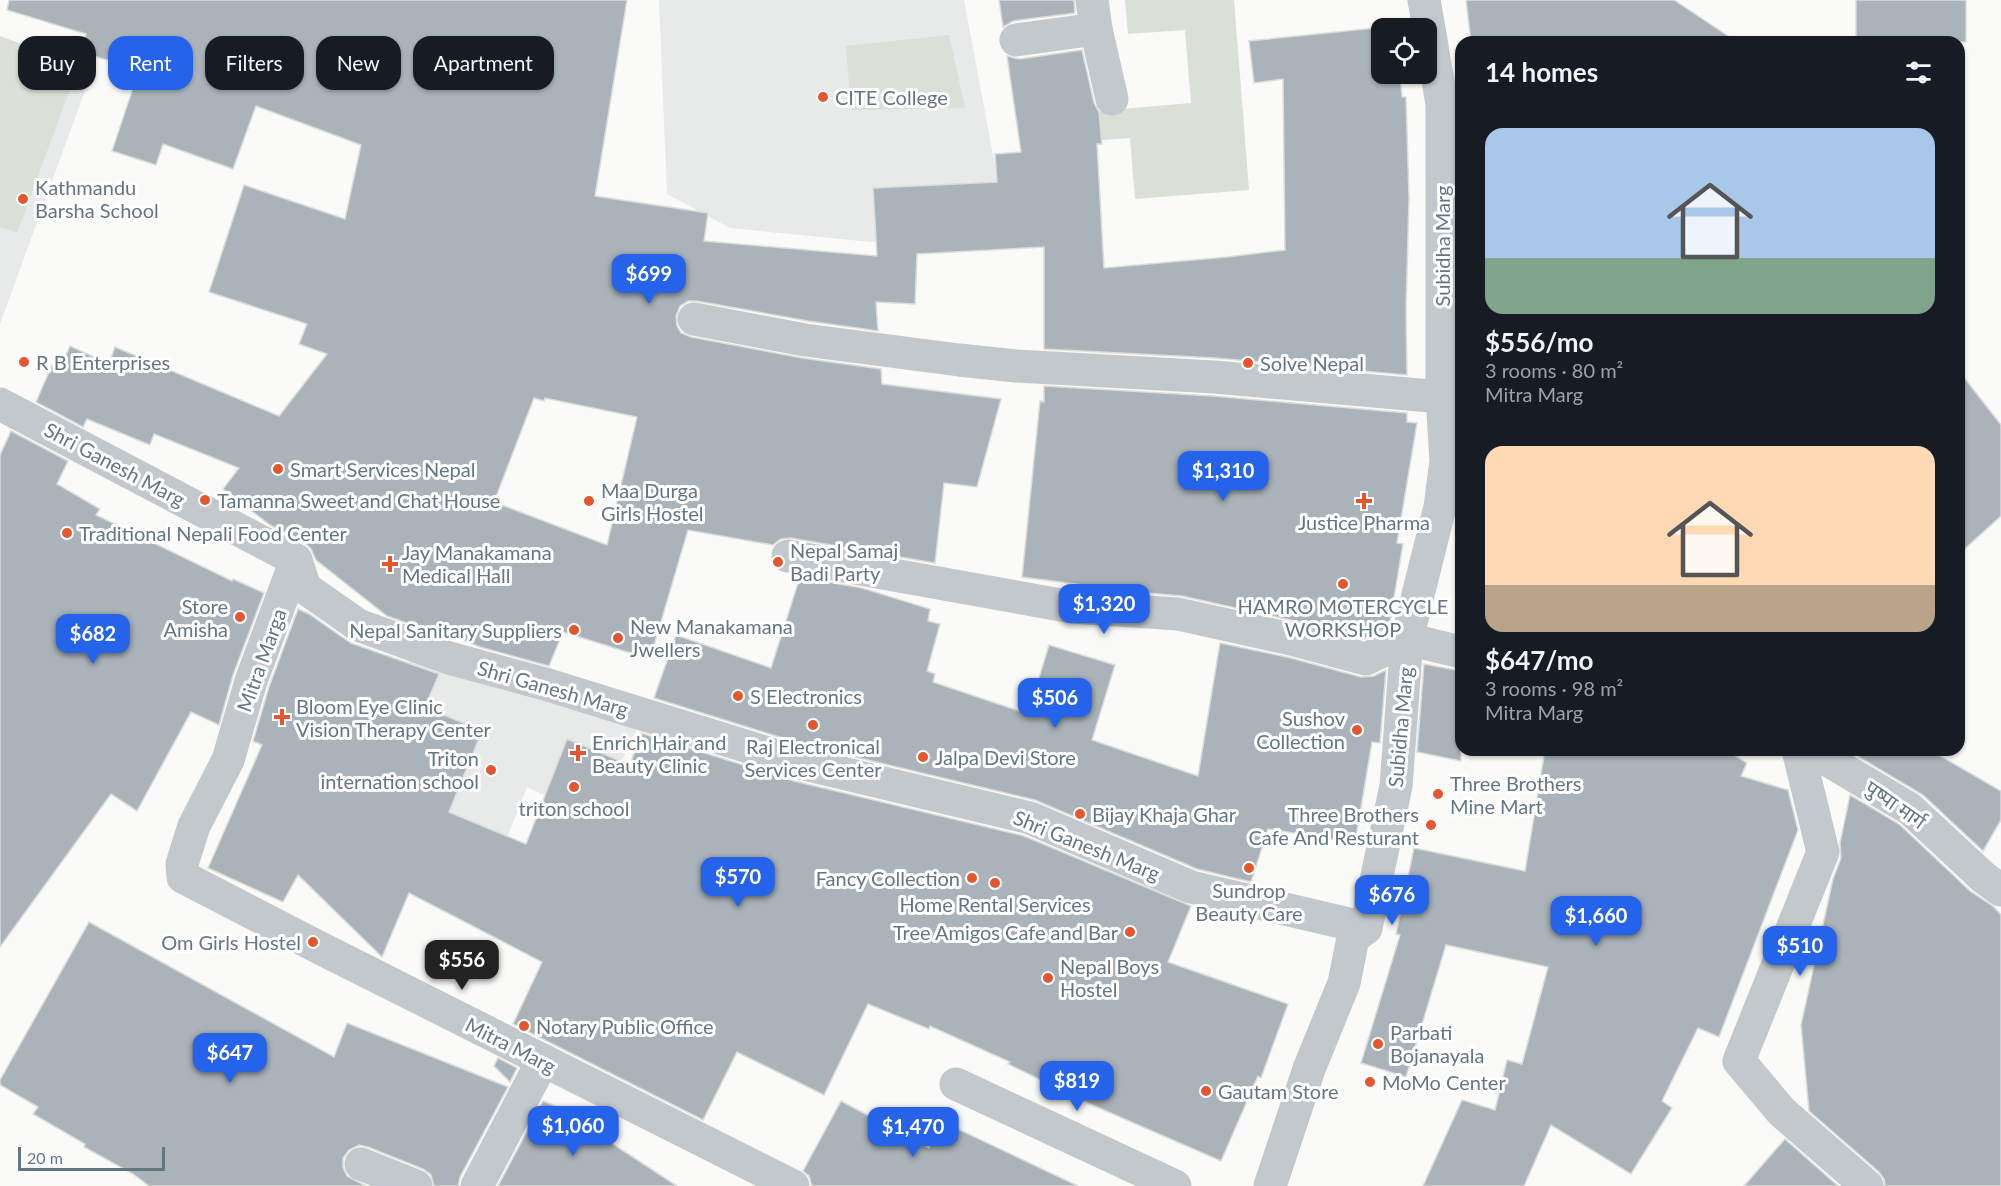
<!DOCTYPE html>
<html lang="en">
<head>
<meta charset="utf-8">
<style>
  body { margin:0; font-family:Lato,"Noto Sans Devanagari",sans-serif; background:#20242c; color:#f1f3f6; height:100vh; display:flex; flex-direction:column; font-size:22px; white-space:nowrap }
  * { box-sizing:border-box; margin:0 }
  p { font-size:20px; color:#9ea1a6 }
  .icon { flex:none; width:33px; height:33px; fill:none; stroke:currentColor; stroke-width:2; stroke-linecap:round; stroke-linejoin:round }
  .map { position:relative; flex:1; overflow:hidden }
  .drawer { position:absolute; left:1455px; top:36px; width:510px; height:720px; display:flex; flex-direction:column; background:#171b24; border-radius:18px; box-shadow:0 2px 4px #0004 }
  .drawer>* { flex:none }
  .top-card { position:absolute; left:18px; top:36px; width:570px; height:54px; display:flex; gap:12px }
  .controls { position:absolute; left:1371px; top:18px; display:grid; gap:12px }
  .controls a { display:grid; place-items:center; width:66px; height:66px; border-radius:12px; background:#171b24; box-shadow:0 2px 4px #0004; font-size:30px }
  .scale { position:absolute; left:18px; bottom:15px; width:147px; box-sizing:border-box; padding-left:6px; border:3px solid #657683; border-top:0; font-size:16px; line-height:21px; white-space:nowrap; color:#657683; -webkit-text-stroke:4px #fff; paint-order:stroke }
  .price { position:absolute; translate:-50% -51px; padding:0 14px; border-radius:12px; background:#2563eb; color:#fff; font-size:20px; line-height:39px; filter:drop-shadow(0 2px 3px #0008) }
  .price::after { content:''; position:absolute; left:50%; top:36px; width:18px; height:14px; margin-left:-9px; background:inherit; clip-path:polygon(0 0,100% 0,50% 100%) }
  .price.active { background:#222; color:#fff }
  ul { padding:0; list-style:none }
  li { display:grid; align-content:center; gap:12px; height:318px; padding:0 30px }
  li span { display:grid; place-items:center; height:186px; border-radius:18px; color:#555 }
  li>.icon { margin-inline-start:auto }
  span .icon { width:108px; height:108px; fill:#fffc; stroke-width:1 }
  li b { font-size:26px }
  h2 { display:flex; justify-content:space-between; align-items:center; height:72px; padding:0 30px; font-size:26px }
  .pill { padding:0 21px; border-radius:18px; background:#171b24; box-shadow:0 2px 4px #0004; font-size:21px; line-height:54px }
  .pill.active { background:#2563eb; color:#fff }
  .map>svg:first-child { display:block }
</style>
</head>
<body>
<div class="map">
<svg width="2001" height="1186" viewBox="0 0 2001 1186">
  <rect width="100%" height="100%" fill="#fafaf8"/>
  <g fill="#e8e9e9">
    <polygon points="659,0 964,0 1008,235 871,242 730,228 667,194"/>
    <polygon points="0,41 91,74 0,324"/>
    <polygon points="419,637 646,709 595,819 527,787 490,881 372,754"/>
  </g>
  <g fill="#dadfd7">
    <polygon points="1125,0 1234,0 1249,190 1135,199 1130,138 1090,141 1088,112 1191,103 1185,30 1128,34"/>
    <polygon points="949,35 965,108 851,110 846,46"/>
    <polygon points="0,36 79,65 17,233 0,227"/>
  </g>
  <g fill="#aab3b9" stroke="#dcdcda" stroke-width="1.5" fill-rule="evenodd">
    <path d="M9,0h618l-32,196 113,17 -4,28 173,15 -4,-68 124,-6 -2,-28 26,-2 -14,-96 12,3 63,-9 12,53 5,9 3,32h-5l7,124 123,-11 58,-7 -2,-171 -29,4 -5,-42 146,-15v2h-13v46h18l2,23h4l3,101 -3,112 1,65 -192,-17 -171,-9v-102l-127,7 -2,50 -39,-2 2,29 -70,-10 -111,-20h-9l-8,5 -4,10 1,10 4,7 10,4 111,21 79,11 1,15 119,15 -24,88 -33,-4 -9,80 -144,-25 -10,1 -8,6 -85,-15 -38,129 -87,-27 -14,34 -69,-19 -25,-10 -1,3 -67,-24 -71,-56 -5,-11 -6,-6 -35,-18 -47,-36 16,-21 -85,-34 -4,11 -63,-26 -4,8 -47,-25 16,-37 8,4 10,-23 39,18 6,-17 164,69 48,-62 -28,-10 8,-20 -98,-32 35,-107 101,34 16,-74 -105,-39 -23,63 -70,-25 -7,21 -44,-14 27,-81 -58,-18 5,-18 -79,-24zM534,398l10,3 1,-3 92,19 -30,128 -113,-43z"/>
    <polygon points="999,0 1074,0 1075,13 1013,21 1003,27"/>
    <polygon points="1466,0 1674,0 1737,42 1471,42"/>
    <rect x="1856" y="0" width="110" height="42"/>
    <polygon points="1959,371 2001,425 2001,516 1959,554"/>
    <polygon points="1044,386 1213,396 1407,413 1407,422 1417,423 1397,543 1403,544 1389,627 1364,639 1299,622 1182,596 1137,592 1022,577 1040,401 1044,402"/>
    <polygon points="11,431 68,461 57,484 100,509 96,515 232,581 233,579 264,593 233,675 219,725 191,712 137,811 111,794 0,947 0,455"/>
    <polygon points="800,577 862,588 930,609 928,621 940,624 927,671 935,674 933,682 1028,714 1049,645 1115,665 1092,740 1198,776 1220,643 1291,658 1361,677 1374,676 1386,670 1380,743 1372,742 1355,843 1268,829 1251,882 1197,869 1035,800 805,745 654,698 676,635 771,668"/>
    <polygon points="298,609 309,614 351,643 439,674 425,707 482,731 449,812 526,844 567,739 630,765 641,733 794,781 1024,836 1191,906 1168,962 1288,1004 1261,1078 1258,1076 1221,1161 1090,1104 1008,1064 1010,1062 930,1026 929,1029 868,1004 824,1095 737,1052 703,1120 513,1024 542,962 409,893 382,957 298,875 283,902 208,868 262,745 253,741 269,687"/>
    <polygon points="1424,664 1461,671 1461,761 1417,752"/>
    <polygon points="1545,750 1726,750 1747,763 1741,776 1788,790 1798,830 1719,1037 1698,1028 1662,1101 1672,1108 1631,1174 1551,1125 1524,1186 1423,1186 1462,1100 1495,1110 1507,1060 1522,1064 1548,967 1446,945 1406,1077 1361,1063 1400,935 1396,934 1414,848 1525,871"/>
    <polygon points="1860,750 1930,750 2001,791 2001,820 1983,851 1923,795 1859,757"/>
    <polygon points="1850,795 1899,824 1970,891 1993,906 2001,915 2001,1186 1885,1186 1884,1179 1879,1172 1809,1111 1801,1025 1833,879 1841,858 1840,843"/>
    <polygon points="89,922 334,1057 347,1023 508,1087 460,1177 458,1186 434,1186 431,1175 423,1169 368,1147 359,1145 349,1150 343,1158 343,1167 347,1176 366,1186 149,1186 133,1174 84,1147 85,1144 33,1114 38,1107 0,1085 0,1080"/>
    <polygon points="498,1058 517,1068 510,1082 494,1066"/>
    <polygon points="543,1101 555,1106 677,1186 498,1186"/>
    <polygon points="841,1101 929,1148 941,1121 1078,1186 812,1186 809,1176 803,1171"/>
    <polygon points="1785,1139 1838,1186 1744,1186"/>
  </g>
  <g fill="none" stroke-linecap="round" stroke-linejoin="round">
    <g stroke="#c3c8cc" stroke-width="33">
      <polyline points="1096,29 1112,99"/>
      <polyline points="1016,40 1096,29 1092,0"/>
      <polyline points="694,319 805,340 959,360 1016,366 1214,377 1442,397"/>
      <polyline points="0,404 296,560 305,588 358,625 449,658 545,684 800,763 1030,818 1191,887 1366,928"/>
      <polyline points="788,556 1072,607 1178,614 1295,640 1366,659 1407,639"/>
      <polyline points="296,560 251,681 228,760 194,826 182,864 183,877 320,948 793,1186"/>
      <polyline points="1407,639 1461,652"/>
      <polyline points="1798,750 1823,852 1739,1061 1782,1112 1867,1186"/>
      <polyline points="1811,750 1910,809 1983,877 2001,890"/>
      <polyline points="956,1084 1175,1186"/>
      <polyline points="361,1164 416,1186"/>
      <polyline points="477,1186 543,1060"/>
      <polyline points="1270,1186 1309,1069 1344,983 1353,938 1366,928 1396,786 1407,639 1440,507 1446,461 1442,397 1442,104 1424,0"/>
    </g>
  </g>
  <g fill="#e4572e" stroke="#fff" stroke-width="2">
    <circle cx="823" cy="97" r="6"/>
    <circle cx="23" cy="199" r="6"/>
    <circle cx="24" cy="362" r="6"/>
    <circle cx="1248" cy="363" r="6"/>
    <circle cx="278" cy="469" r="6"/>
    <circle cx="205" cy="500" r="6"/>
    <circle cx="589" cy="501" r="6"/>
    <path d="M1361 492h6v6h6v6h-6v6h-6v-6h-6v-6h6z"/>
    <circle cx="67" cy="533" r="6"/>
    <circle cx="778" cy="562" r="6"/>
    <path d="M387 555h6v6h6v6h-6v6h-6v-6h-6v-6h6z"/>
    <circle cx="1343" cy="584" r="6"/>
    <circle cx="240" cy="617" r="6"/>
    <circle cx="574" cy="630" r="6"/>
    <circle cx="618" cy="638" r="6"/>
    <circle cx="738" cy="696" r="6"/>
    <path d="M279 708h6v6h6v6h-6v6h-6v-6h-6v-6h6z"/>
    <circle cx="813" cy="725" r="6"/>
    <circle cx="1357" cy="730" r="6"/>
    <path d="M575 744h6v6h6v6h-6v6h-6v-6h-6v-6h6z"/>
    <circle cx="923" cy="757" r="6"/>
    <circle cx="491" cy="770" r="6"/>
    <circle cx="574" cy="787" r="6"/>
    <circle cx="1438" cy="794" r="6"/>
    <circle cx="1080" cy="814" r="6"/>
    <circle cx="1431" cy="825" r="6"/>
    <circle cx="1249" cy="868" r="6"/>
    <circle cx="972" cy="878" r="6"/>
    <circle cx="995" cy="883" r="6"/>
    <circle cx="1130" cy="932" r="6"/>
    <circle cx="313" cy="942" r="6"/>
    <circle cx="1048" cy="978" r="6"/>
    <circle cx="524" cy="1026" r="6"/>
    <circle cx="1378" cy="1044" r="6"/>
    <circle cx="1370" cy="1082" r="6"/>
    <circle cx="1206" cy="1091" r="6"/>
  </g>
  <g text-anchor="middle" dominant-baseline="central" stroke-width="6" stroke-linejoin="round" paint-order="stroke">
    <g font-size="20" fill="#657683" stroke="#fff" text-anchor="start">
      <text x="835" y="97">CITE College</text>
      <text x="35" y="187">Kathmandu<tspan x="35" dy="23">Barsha School</tspan></text>
      <text x="36" y="362">R B Enterprises</text>
      <text x="1260" y="363">Solve Nepal</text>
      <text x="290" y="469">Smart Services Nepal</text>
      <text x="601" y="490">Maa Durga<tspan x="601" dy="23">Girls Hostel</tspan></text>
      <text x="217" y="500">Tamanna Sweet and Chat House</text>
      <text x="1364" y="522" text-anchor="middle">Justice Pharma</text>
      <text x="79" y="533">Traditional Nepali Food Center</text>
      <text x="790" y="550">Nepal Samaj<tspan x="790" dy="23">Badi Party</tspan></text>
      <text x="402" y="552">Jay Manakamana<tspan x="402" dy="23">Medical Hall</tspan></text>
      <text x="228" y="606" text-anchor="end">Store<tspan x="228" dy="23">Amisha</tspan></text>
      <text x="1343" y="606" text-anchor="middle">HAMRO MOTERCYCLE<tspan x="1343" dy="23">WORKSHOP</tspan></text>
      <text x="630" y="626">New Manakamana<tspan x="630" dy="23">Jwellers</tspan></text>
      <text x="562" y="630" text-anchor="end">Nepal Sanitary Suppliers</text>
      <text x="750" y="696">S Electronics</text>
      <text x="296" y="706">Bloom Eye Clinic<tspan x="296" dy="23">Vision Therapy Center</tspan></text>
      <text x="1345" y="718" text-anchor="end">Sushov<tspan x="1345" dy="23">Collection</tspan></text>
      <text x="592" y="742">Enrich Hair and<tspan x="592" dy="23">Beauty Clinic</tspan></text>
      <text x="813" y="746" text-anchor="middle">Raj Electronical<tspan x="813" dy="23">Services Center</tspan></text>
      <text x="935" y="757">Jalpa Devi Store</text>
      <text x="479" y="758" text-anchor="end">Triton<tspan x="479" dy="23">internation school</tspan></text>
      <text x="1450" y="783">Three Brothers<tspan x="1450" dy="23">Mine Mart</tspan></text>
      <text x="574" y="808" text-anchor="middle">triton school</text>
      <text x="1092" y="814">Bijay Khaja Ghar</text>
      <text x="1419" y="814" text-anchor="end">Three Brothers<tspan x="1419" dy="23">Cafe And Resturant</tspan></text>
      <text x="960" y="878" text-anchor="end">Fancy Collection</text>
      <text x="1249" y="890" text-anchor="middle">Sundrop<tspan x="1249" dy="23">Beauty Care</tspan></text>
      <text x="995" y="904" text-anchor="middle">Home Rental Services</text>
      <text x="1118" y="932" text-anchor="end">Tree Amigos Cafe and Bar</text>
      <text x="301" y="942" text-anchor="end">Om Girls Hostel</text>
      <text x="1060" y="966">Nepal Boys<tspan x="1060" dy="23">Hostel</tspan></text>
      <text x="536" y="1026">Notary Public Office</text>
      <text x="1390" y="1032">Parbati<tspan x="1390" dy="23">Bojanayala</tspan></text>
      <text x="1382" y="1082">MoMo Center</text>
      <text x="1218" y="1091">Gautam Store</text>
    </g>
    <g font-size="20" fill="#657683" stroke="#fff">
      <text transform="translate(1442 246) rotate(-90)">Subidha Marg</text>
      <text transform="translate(115 464) rotate(28)">Shri Ganesh Marg</text>
      <text transform="translate(261 660) rotate(-70)">Mitra Marga</text>
      <text transform="translate(553 688) rotate(16)">Shri Ganesh Marg</text>
      <text transform="translate(1400 727) rotate(-85)">Subidha Marg</text>
      <text transform="translate(1896 804) rotate(35)">पुष्पा मार्ग</text>
      <text transform="translate(1087 845) rotate(22)">Shri Ganesh Marg</text>
      <text transform="translate(511 1045) rotate(27)">Mitra Marg</text>
    </g>
  </g>
</svg>
<div class="controls">
<a><svg class="icon" aria-label="locate" viewBox="0 0 24 24"><circle cx="12" cy="12" r="6"/><path d="M12 2v4M12 18v4M2 12h4M18 12h4"/></svg></a>
</div>
<div class="scale">20 m</div>
<b class="price" style="left:649px;top:305px">$699</b>
<b class="price" style="left:1223px;top:502px">$1,310</b>
<b class="price" style="left:1104px;top:635px">$1,320</b>
<b class="price" style="left:93px;top:665px">$682</b>
<b class="price" style="left:1055px;top:729px">$506</b>
<b class="price" style="left:738px;top:908px">$570</b>
<b class="price" style="left:1392px;top:926px">$676</b>
<b class="price" style="left:1596px;top:947px">$1,660</b>
<b class="price" style="left:1800px;top:977px">$510</b>
<b class="price active" style="left:462px;top:991px">$556</b>
<b class="price" style="left:230px;top:1084px">$647</b>
<b class="price" style="left:1077px;top:1112px">$819</b>
<b class="price" style="left:573px;top:1157px">$1,060</b>
<b class="price" style="left:913px;top:1158px">$1,470</b>
<div class="top-card">
<a class="pill">Buy</a>
<a class="pill active">Rent</a>
<a class="pill">Filters</a>
<a class="pill">New</a>
<a class="pill">Apartment</a>
</div>
<section class="drawer">
<h2>14 homes<svg class="icon" aria-label="filters" viewBox="0 0 24 24"><path d="M4 7h16M4 17h16"/><circle cx="9" cy="7" r="2"/><circle cx="15" cy="17" r="2"/></svg></h2>
<ul>
<li><span style="background:linear-gradient(#a9c7e8 70%,#7fa58c 0)"><svg class="icon" aria-label="home" viewBox="0 0 24 24"><path d="M3 11l9-7 9 7M6 9v11h12V9"/></svg></span><div><b>$556/mo</b><p>3 rooms · 80 m²</p><p>Mitra Marg</p></div></li>
<li><span style="background:linear-gradient(#ffd9b3 75%,#b9a48a 0)"><svg class="icon" aria-label="home" viewBox="0 0 24 24"><path d="M3 11l9-7 9 7M6 9v11h12V9"/></svg></span><div><b>$647/mo</b><p>3 rooms · 98 m²</p><p>Mitra Marg</p></div></li>
</ul>
</section>
</div>
</body>
</html>
